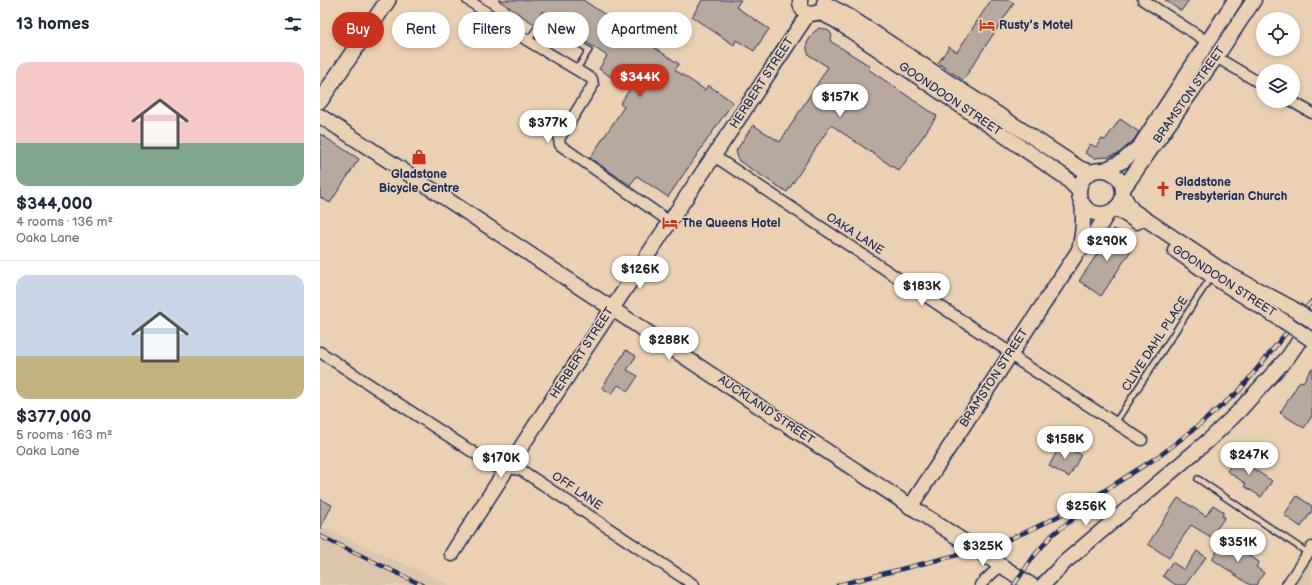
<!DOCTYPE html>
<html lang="en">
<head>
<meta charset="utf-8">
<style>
  body { margin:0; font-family:"Balsamiq Sans",sans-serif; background:#f2f2f3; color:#1f2937; height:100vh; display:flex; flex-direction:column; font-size:15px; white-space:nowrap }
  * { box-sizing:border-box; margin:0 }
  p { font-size:13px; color:#747a83 }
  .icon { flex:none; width:22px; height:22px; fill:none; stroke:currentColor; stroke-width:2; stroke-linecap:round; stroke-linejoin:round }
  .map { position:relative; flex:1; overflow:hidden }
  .side { display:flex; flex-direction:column; background:#fff; width:320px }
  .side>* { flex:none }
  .hud { position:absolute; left:12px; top:12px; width:380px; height:36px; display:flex; gap:8px }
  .buttons { position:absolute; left:936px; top:12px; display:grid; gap:8px }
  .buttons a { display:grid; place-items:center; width:44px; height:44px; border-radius:50%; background:#fff; box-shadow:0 2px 6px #0003; font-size:20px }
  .price { position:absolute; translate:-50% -34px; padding:0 9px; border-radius:14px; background:#fff; color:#222; font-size:13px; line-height:26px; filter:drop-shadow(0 1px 2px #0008) }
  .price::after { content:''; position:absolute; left:50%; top:24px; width:12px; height:9px; margin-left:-6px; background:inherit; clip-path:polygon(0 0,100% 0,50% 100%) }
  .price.active { background:#c8321e; color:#fff }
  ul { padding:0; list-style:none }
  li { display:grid; align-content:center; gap:8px; height:212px; padding:0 16px }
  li+li { border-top:1px solid #e0e1e3 }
  li span { display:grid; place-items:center; height:124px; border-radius:12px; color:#555 }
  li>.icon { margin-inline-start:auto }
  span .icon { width:72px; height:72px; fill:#fffc; stroke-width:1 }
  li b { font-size:17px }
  h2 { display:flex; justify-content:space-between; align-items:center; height:48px; padding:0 16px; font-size:17px }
  .chip { padding:0 14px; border-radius:18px; background:#fff; box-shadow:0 2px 6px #0003; font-size:14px; line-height:36px }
  .chip.active { background:#c8321e; color:#fff }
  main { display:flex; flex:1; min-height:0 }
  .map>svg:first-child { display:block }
</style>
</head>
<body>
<main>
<section class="side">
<h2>13 homes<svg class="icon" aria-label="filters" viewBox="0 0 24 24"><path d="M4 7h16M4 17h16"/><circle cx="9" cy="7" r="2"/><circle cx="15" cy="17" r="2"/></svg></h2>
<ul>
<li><span style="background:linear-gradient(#f6c9c9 65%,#7fa58c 0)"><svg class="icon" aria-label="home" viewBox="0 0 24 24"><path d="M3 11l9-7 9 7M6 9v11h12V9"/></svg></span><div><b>$344,000</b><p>4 rooms · 136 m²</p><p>Oaka Lane</p></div></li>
<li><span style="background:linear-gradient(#c9d6e8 65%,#c2b280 0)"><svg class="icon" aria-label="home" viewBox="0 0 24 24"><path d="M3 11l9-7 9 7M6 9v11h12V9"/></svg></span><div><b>$377,000</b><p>5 rooms · 163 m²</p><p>Oaka Lane</p></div></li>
</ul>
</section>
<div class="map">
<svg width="992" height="585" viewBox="0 0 992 585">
  <rect width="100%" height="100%" fill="#ebd1b3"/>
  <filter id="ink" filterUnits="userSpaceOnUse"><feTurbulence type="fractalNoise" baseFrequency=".025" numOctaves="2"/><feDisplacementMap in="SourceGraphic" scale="8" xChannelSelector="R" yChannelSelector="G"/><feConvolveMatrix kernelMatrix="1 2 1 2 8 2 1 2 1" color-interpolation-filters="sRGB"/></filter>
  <g filter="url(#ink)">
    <g fill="#dbc5ad">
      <polygon points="0,526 130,585 0,585"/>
      <polygon points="992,547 992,585 967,585"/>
    </g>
    <g fill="#b7a99e" stroke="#1b2f5e">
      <polygon points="178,0 263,0 359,64 355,70 385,90 388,85 413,102 348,197 317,176 310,185 270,158 304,107 300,104 310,89 279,69 287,56 236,21 237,20 222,11 214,24"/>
      <polygon points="382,0 421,0 416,7 449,29 434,51 416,40 414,45 372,17"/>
      <polygon points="671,0 689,0 694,3 643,80 618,63 629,47 637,52"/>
      <polygon points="845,0 869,0 861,11"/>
      <polygon points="499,28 506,29 510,32 512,36 510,41 550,66 548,69 617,116 579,171 511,125 467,192 419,161 416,151 433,125 460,142 508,67 489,55 487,50 487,43 493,33"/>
      <polygon points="800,119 819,132 813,141 799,153 788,157 774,158 765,153 770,144 776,147 781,139 785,140"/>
      <polygon points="0,134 39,159 10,203 0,197"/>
      <polygon points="794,229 816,243 781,296 759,281"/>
      <polygon points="306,350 316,356 307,370 318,376 308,391 298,385 292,394 282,388"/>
      <polygon points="992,368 992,416 984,428 960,413 980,381 983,382"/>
      <polygon points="741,444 761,455 749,477 729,466"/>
      <polygon points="918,455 931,463 929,466 952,481 941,497 924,486 926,484 907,471"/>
      <polygon points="977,496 992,506 992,511 981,527 964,515"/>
      <polygon points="858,498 886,516 893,505 904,512 902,516 905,517 891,537 871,525 849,558 828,544"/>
      <polygon points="0,499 12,505 0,529"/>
      <polygon points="905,539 939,562 936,567 944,573 936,585 930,585 892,559"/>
      <polygon points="877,551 886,557 865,585 856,585 843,576 852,562 864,570"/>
    </g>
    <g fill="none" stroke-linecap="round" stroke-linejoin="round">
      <defs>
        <g id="lane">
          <polyline points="208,41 223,19 269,50 257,69"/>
          <polyline points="795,423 891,277"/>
          <polyline points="878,479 988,553"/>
        </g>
        <g id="street">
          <polyline points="148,0 208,41 272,79 273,85 239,139 240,145 350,222"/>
          <polyline points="823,0 888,42"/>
          <polyline points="896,57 943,85"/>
          <polyline points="971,101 992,113"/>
          <polyline points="394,156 691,353 699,361 822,440"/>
          <polyline points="0,352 174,466 201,470 374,585"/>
          <polyline points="660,585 681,565"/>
          <polyline points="967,585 992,547"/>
        </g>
        <g id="secondary">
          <path d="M480,0c0,10 6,16 16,13"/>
          <polyline points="504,3 530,17 761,169 771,172"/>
          <polyline points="498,12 515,20 745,177 759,191"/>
          <path d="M0,116c238,155 473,315 711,469"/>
          <polyline points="784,170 803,161 820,146 915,0"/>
          <circle cx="781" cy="192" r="22"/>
          <polyline points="803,189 896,57 934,0"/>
          <polyline points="803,195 812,210 906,273 972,308"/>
          <polyline points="796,208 817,222"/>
          <polyline points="759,250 767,246 788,213"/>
          <polyline points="855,250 892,276 965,322"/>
          <path d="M590,507l169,-257c4,-18 5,-29 3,-48"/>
          <path d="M132,554c116,-182 237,-360 356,-540"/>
          <polyline points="723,585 745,562 890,439 918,412 968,357 992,322"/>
        </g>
        <polyline id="primary" points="0,101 68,0"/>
      </defs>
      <use href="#lane" stroke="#1b2f5e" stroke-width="8"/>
      <use href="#street" stroke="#1b2f5e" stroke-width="13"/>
      <use href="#secondary" stroke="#1b2f5e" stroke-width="17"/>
      <use href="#primary" stroke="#1b2f5e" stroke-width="18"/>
      <use href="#lane" stroke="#ebd1b3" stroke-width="5"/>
      <use href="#street" stroke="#ebd1b3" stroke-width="10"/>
      <use href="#secondary" stroke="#ebd1b3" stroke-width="14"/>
      <use href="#primary" stroke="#ebd1b3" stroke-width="15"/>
      <defs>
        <g id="rail">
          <polyline points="0,536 102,585"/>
          <polyline points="518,585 657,550 687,540 708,531 731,520 784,491 842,454 879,425 919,391 992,301"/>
          <polyline points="694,585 714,556 732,535 779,499"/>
        </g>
      </defs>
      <use href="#rail" stroke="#1b2f5e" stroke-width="4.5"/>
      <use href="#rail" stroke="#ebd1b3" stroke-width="3" stroke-dasharray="9" stroke-linecap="butt"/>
      <defs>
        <g id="secondary-bridge">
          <polyline points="972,308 992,321"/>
          <polyline points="965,322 992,340"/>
        </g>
      </defs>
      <use href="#secondary-bridge" stroke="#1b2f5e" stroke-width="17" stroke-linecap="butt"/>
      <use href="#secondary-bridge" stroke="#ebd1b3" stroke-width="14"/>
    </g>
  </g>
  <defs>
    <symbol id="hotel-bare" viewBox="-9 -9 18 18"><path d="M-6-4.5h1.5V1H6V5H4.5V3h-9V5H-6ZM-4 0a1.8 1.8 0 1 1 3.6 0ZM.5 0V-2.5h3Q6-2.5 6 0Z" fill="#c8321e" stroke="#ebd1b3" stroke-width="2.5" paint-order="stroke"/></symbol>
    <symbol id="shop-bare" viewBox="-9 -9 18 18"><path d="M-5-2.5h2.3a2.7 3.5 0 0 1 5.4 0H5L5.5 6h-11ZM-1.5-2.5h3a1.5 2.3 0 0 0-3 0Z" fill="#c8321e" stroke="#ebd1b3" stroke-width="2.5" paint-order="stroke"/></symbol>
    <symbol id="church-bare" viewBox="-9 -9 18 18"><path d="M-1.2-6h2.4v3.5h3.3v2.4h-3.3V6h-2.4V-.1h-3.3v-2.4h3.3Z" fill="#c8321e" stroke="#ebd1b3" stroke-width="2.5" paint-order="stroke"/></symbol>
  </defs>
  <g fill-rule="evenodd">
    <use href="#hotel-bare" x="656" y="14" width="22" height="22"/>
    <use href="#shop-bare" x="88" y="146" width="22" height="22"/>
    <use href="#church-bare" x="832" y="178" width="22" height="22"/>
    <use href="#hotel-bare" x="339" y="212" width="22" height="22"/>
  </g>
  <g text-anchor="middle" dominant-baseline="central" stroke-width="3" stroke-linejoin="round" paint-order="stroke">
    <g font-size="12" font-weight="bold" fill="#1b2f5e" stroke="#ebd1b3" text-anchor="start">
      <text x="679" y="25">Rusty’s Motel</text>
      <text x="99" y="174" text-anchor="middle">Gladstone<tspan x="99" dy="14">Bicycle Centre</tspan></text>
      <text x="855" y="182">Gladstone<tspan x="855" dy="14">Presbyterian Church</tspan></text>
      <text x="362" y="223">The Queens Hotel</text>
    </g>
    <g font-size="12" fill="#1b2f5e" stroke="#ebd1b3">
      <text transform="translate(442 83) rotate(-57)">HERBERT STREET</text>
      <text transform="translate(869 95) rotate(-55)">BRAMSTON STREET</text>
      <text transform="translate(630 99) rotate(34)">GOONDOON STREET</text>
      <text transform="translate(535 234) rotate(33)">OAKA LANE</text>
      <text transform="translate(904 281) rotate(33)">GOONDOON STREET</text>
      <text transform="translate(835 344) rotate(-57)">CLIVE DAHL PLACE</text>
      <text transform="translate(262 353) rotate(-57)">HERBERT STREET</text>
      <text transform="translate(674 378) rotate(-57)">BRAMSTON STREET</text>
      <text transform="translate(446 410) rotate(34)">AUCKLAND STREET</text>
      <text transform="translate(257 491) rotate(34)">OFF LANE</text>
    </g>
  </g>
</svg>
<div class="buttons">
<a><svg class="icon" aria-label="locate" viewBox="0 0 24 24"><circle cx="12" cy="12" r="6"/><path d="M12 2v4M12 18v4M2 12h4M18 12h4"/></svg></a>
<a><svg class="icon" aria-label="layers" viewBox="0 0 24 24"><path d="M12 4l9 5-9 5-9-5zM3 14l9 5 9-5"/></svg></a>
</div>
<b class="price active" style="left:320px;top:98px">$344K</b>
<b class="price" style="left:520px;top:118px">$157K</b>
<b class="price" style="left:228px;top:144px">$377K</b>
<b class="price" style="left:787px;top:262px">$290K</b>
<b class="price" style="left:320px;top:290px">$126K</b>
<b class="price" style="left:602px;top:307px">$183K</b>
<b class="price" style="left:349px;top:361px">$288K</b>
<b class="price" style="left:745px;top:460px">$158K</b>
<b class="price" style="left:929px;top:476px">$247K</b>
<b class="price" style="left:181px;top:479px">$170K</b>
<b class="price" style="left:766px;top:527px">$256K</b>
<b class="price" style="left:918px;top:563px">$351K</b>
<b class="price" style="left:663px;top:567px">$325K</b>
<div class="hud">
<a class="chip active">Buy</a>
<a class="chip">Rent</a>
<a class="chip">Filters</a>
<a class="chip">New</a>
<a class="chip">Apartment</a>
</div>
</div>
</main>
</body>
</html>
